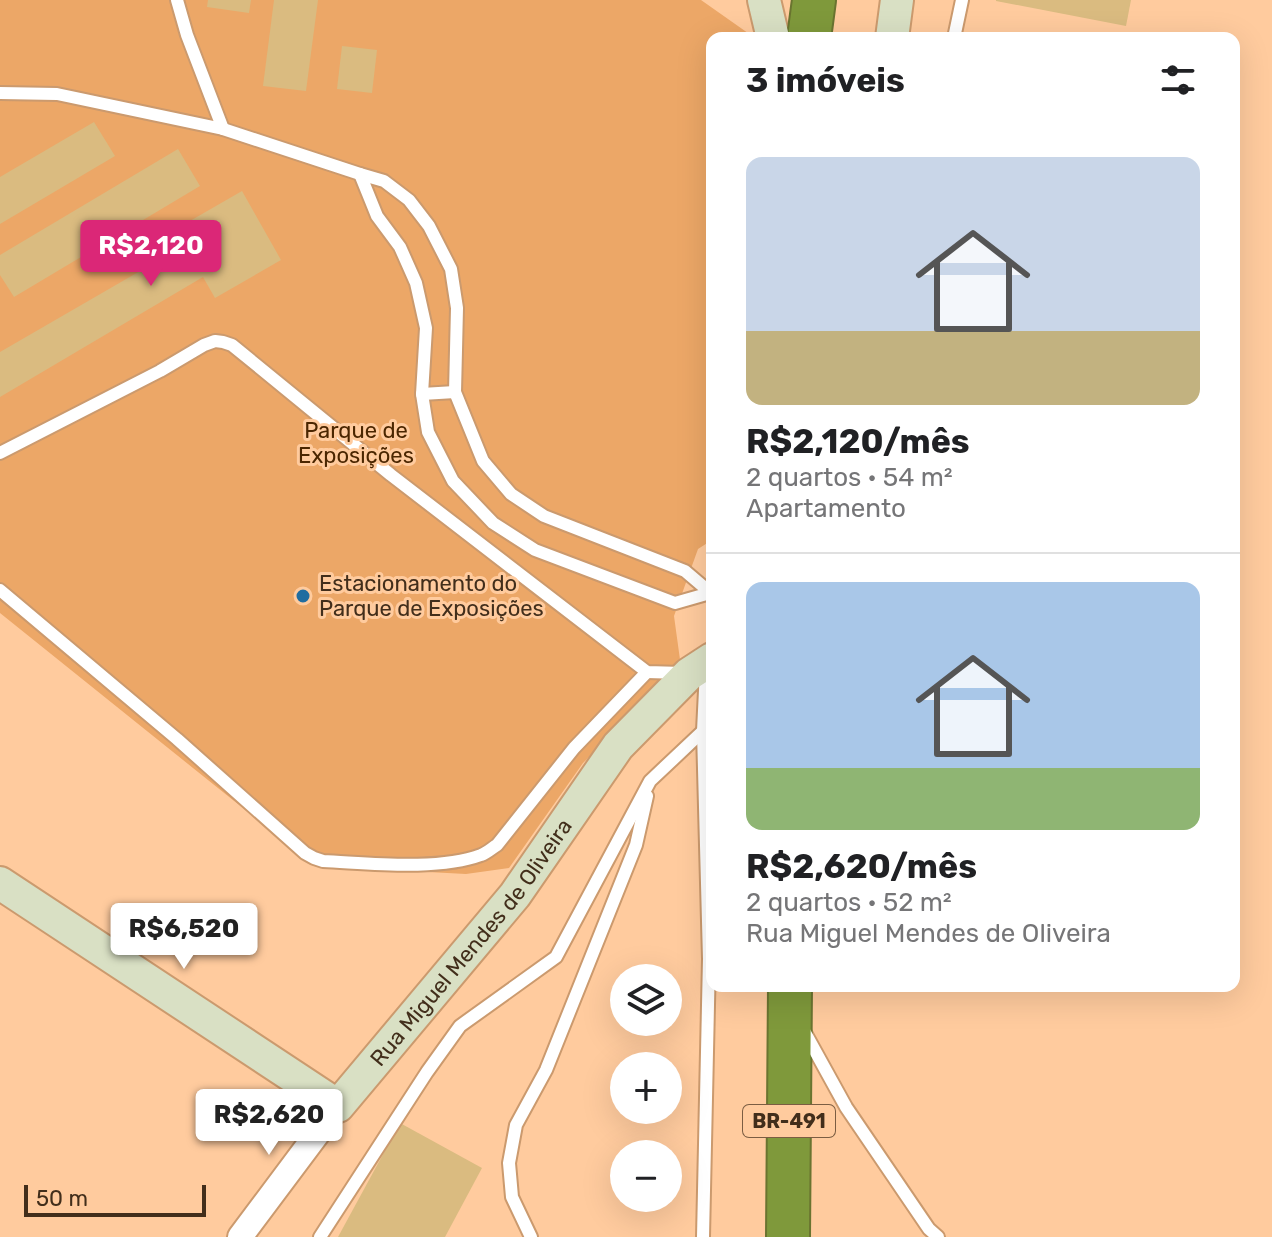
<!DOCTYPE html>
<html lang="pt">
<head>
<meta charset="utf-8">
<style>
  body { margin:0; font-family:Rubik,sans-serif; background:#f2f2f2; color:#202124; height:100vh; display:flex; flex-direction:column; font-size:30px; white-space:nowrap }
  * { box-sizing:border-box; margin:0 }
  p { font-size:26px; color:#757577 }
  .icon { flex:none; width:44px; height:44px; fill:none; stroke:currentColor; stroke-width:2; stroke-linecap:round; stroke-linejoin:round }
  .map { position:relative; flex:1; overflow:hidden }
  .panel { position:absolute; left:706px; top:32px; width:534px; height:960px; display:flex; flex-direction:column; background:#fff; border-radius:16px; box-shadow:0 8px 32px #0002 }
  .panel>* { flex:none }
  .buttons { position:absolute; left:610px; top:964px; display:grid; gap:16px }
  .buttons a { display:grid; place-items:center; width:72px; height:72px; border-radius:50%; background:#fff; box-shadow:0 8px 32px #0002; font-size:40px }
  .scale { position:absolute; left:24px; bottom:20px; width:182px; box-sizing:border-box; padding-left:8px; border:4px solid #422e1b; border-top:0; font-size:22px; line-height:28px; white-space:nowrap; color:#422e1b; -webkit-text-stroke:6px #ffcb9e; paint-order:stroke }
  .price { position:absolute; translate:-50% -68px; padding:0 18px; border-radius:8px; background:#fff; color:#222; font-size:26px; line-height:52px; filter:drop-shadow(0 2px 4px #0008) }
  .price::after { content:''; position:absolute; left:50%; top:48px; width:24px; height:18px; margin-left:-12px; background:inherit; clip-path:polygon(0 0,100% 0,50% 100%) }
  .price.current { background:#db2777; color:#fff }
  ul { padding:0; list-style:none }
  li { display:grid; align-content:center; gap:16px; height:424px; padding:0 40px }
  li+li { border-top:2px solid #e0e0e0 }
  li span { display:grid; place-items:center; height:248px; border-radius:16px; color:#555 }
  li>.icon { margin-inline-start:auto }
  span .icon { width:144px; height:144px; fill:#fffc; stroke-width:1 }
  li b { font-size:34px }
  h2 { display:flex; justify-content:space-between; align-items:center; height:96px; padding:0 40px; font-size:34px }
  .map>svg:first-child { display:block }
</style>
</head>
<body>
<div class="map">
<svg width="1272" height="1237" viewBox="0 0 1272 1237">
  <rect width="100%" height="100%" fill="#ffcb9e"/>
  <polygon fill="#eca767" points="0,0 701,0 755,38 712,38 712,540 698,549 674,616 681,667 583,763 509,868 466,874 315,866 0,613"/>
  <g fill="#dabb80">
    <polygon points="208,0 251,0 249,13 207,7"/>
    <polygon points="274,0 318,0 306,91 263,86"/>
    <polygon points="996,0 1131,0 1126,26 996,1"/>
    <polygon points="342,46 377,50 372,93 337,89"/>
    <polygon points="94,122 115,156 0,224 0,177"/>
    <polygon points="178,149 200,186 14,297 0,275 0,255"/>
    <polygon points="242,191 281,260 215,298 203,277 0,397 0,352 185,245 176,229"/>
    <polygon points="400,1123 482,1168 445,1237 338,1237"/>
  </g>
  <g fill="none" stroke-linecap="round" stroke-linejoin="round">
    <defs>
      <g id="lane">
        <polyline points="177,0 187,35 223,129"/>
        <polyline points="954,38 962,0"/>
        <polyline points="0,93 57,94 223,129 360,174"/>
        <polyline points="422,394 455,392"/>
        <polyline points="0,453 160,371 204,345 215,341 223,342 232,345 391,475 647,672 682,673"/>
        <path d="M0,590l177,149 128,114 9,5 9,3c46,2 115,10 158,-6 6,-2 11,-7 16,-10l77,-97 73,-76"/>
        <polyline points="710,593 675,603 535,550 493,523 453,481 428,432 422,394 426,328 416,283 400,247 377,216 360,174 384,181 409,200 429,226 451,269 457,308 455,392 483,461 511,494 544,516 685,571 712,594"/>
        <polyline points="803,1029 846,1107 929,1229 938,1237"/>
        <polyline points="320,1237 427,1072 460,1026 556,957 650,781 703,731"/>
        <polyline points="531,1237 512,1197 509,1163 516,1125 546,1070 636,845 647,796"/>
        <polyline points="703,1237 709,959 703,731 706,670"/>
      </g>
      <polyline id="street" points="240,1237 338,1106"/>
      <g id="secondary">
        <polyline points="764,0 773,38"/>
        <polyline points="892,38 897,0"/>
        <path id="s1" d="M0,883l338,223 177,-211 103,-149 71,-72 23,-15"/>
      </g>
      <g id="highway">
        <polyline points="809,38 814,0"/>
        <polyline points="788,1237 790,986"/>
      </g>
    </defs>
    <use href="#lane" stroke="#cb9a6e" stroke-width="16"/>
    <use href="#street" stroke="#cb9a6e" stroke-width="28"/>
    <use href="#secondary" stroke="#cb9a6e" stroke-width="36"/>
    <use href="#highway" stroke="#6a7430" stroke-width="46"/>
    <use href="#lane" stroke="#fff" stroke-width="12"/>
    <use href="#street" stroke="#fff" stroke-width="24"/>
    <use href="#secondary" stroke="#d9e0c4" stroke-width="32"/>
    <use href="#highway" stroke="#7f993b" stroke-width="42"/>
  </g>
  <circle fill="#216da0" stroke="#ffcb9e" stroke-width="3" cx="303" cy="596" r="8"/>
  <g text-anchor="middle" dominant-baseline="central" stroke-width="6" stroke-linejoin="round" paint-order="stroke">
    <rect fill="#ffcb9e" stroke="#7b5d42" stroke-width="2" x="743" y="1105" width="92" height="32" rx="6"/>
    <g font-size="20" font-weight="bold" fill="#422e1b">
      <text x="789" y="1121">BR-491</text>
    </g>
    <g font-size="22" fill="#4b2600" stroke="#ffcb9e">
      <text x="356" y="430">Parque de<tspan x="356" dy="25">Exposições</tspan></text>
    </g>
    <g font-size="22" fill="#422e1b" stroke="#ffcb9e" text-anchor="start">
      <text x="319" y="583">Estacionamento do<tspan x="319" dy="25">Parque de Exposições</tspan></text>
    </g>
    <g font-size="22" fill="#422e1b" stroke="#ffcb9e">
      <text stroke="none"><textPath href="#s1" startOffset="616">Rua Miguel Mendes de Oliveira</textPath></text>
    </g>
  </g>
</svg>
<div class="buttons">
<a><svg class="icon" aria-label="layers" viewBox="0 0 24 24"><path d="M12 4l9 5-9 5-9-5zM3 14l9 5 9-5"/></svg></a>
<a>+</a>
<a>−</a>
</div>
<div class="scale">50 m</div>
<b class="price current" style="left:151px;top:288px">R$2,120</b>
<b class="price" style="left:184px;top:971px">R$6,520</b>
<b class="price" style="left:269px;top:1157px">R$2,620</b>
<section class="panel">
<h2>3 imóveis<svg class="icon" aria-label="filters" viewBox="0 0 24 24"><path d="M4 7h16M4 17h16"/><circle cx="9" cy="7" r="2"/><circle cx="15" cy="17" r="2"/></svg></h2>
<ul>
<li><span style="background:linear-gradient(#c9d6e8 70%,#c2b280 0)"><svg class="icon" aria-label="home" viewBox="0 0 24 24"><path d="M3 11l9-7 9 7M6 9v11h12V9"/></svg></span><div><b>R$2,120/mês</b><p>2 quartos · 54 m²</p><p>Apartamento</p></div></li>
<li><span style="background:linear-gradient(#a9c7e8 75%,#8fb573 0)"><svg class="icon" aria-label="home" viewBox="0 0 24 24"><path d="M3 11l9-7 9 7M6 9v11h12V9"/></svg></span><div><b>R$2,620/mês</b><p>2 quartos · 52 m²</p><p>Rua Miguel Mendes de Oliveira</p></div></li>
</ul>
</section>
</div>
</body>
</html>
